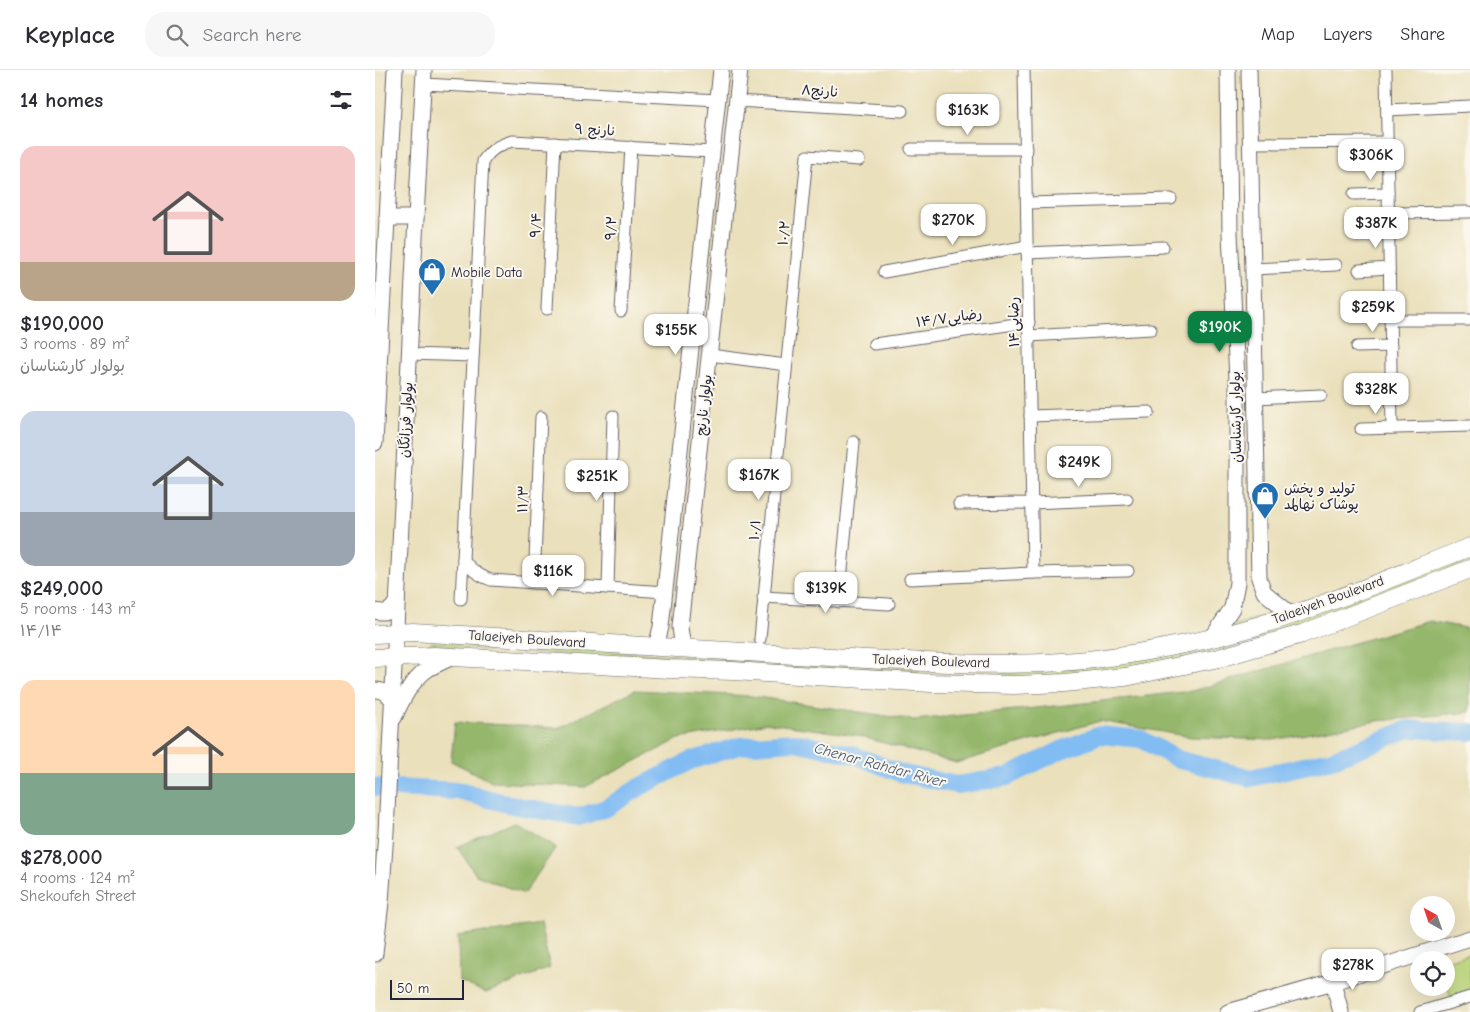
<!DOCTYPE html>
<html lang="en">
<head>
<meta charset="utf-8">
<style>
  body { margin:0; font-family:"Comic Neue","Playpen Sans Arabic",sans-serif; background:#f7f7f7; color:#2b2b33; height:100vh; display:flex; flex-direction:column; font-size:19px; white-space:nowrap }
  * { box-sizing:border-box; margin:0 }
  p { font-size:16px; color:#7c7c81 }
  .icon { flex:none; width:28px; height:28px; fill:none; stroke:currentColor; stroke-width:2; stroke-linecap:round; stroke-linejoin:round }
  .map { position:relative; flex:1; overflow:hidden }
  .sheet { display:flex; flex-direction:column; background:#fff; width:375px }
  .sheet>* { flex:none }
  .needle { width:32px; rotate:320deg }
  .controls { position:absolute; left:1035px; top:826px; display:grid; gap:10px }
  .controls a { display:grid; place-items:center; width:45px; height:45px; border-radius:50%; background:#fff; box-shadow:0 5px 20px #0002; font-size:25px }
  .scale { position:absolute; left:15px; bottom:12px; width:74px; box-sizing:border-box; padding-left:5px; border:2px solid #22223b; border-top:0; font-size:14px; line-height:18px; white-space:nowrap; color:#22223b; -webkit-text-stroke:4px #fbf7ec; paint-order:stroke }
  .price { position:absolute; translate:-50% -42px; padding:0 11px; border-radius:10px; background:#fff; color:#222; font-size:16px; line-height:32px; filter:drop-shadow(0 1px 2px #0008) }
  .price::after { content:''; position:absolute; left:50%; top:30px; width:15px; height:11px; margin-left:-8px; background:inherit; clip-path:polygon(0 0,100% 0,50% 100%) }
  .price.selected { background:#0b8043; color:#fff }
  ul { padding:0; list-style:none }
  li { display:grid; align-content:center; gap:10px; height:265px; padding:0 20px }
  li span { display:grid; place-items:center; height:155px; border-radius:15px; color:#555 }
  li>.icon { margin-inline-start:auto }
  span .icon { width:90px; height:90px; fill:#fffc; stroke-width:1 }
  li b { font-size:21px }
  h2 { display:flex; justify-content:space-between; align-items:center; height:60px; padding:0 20px; font-size:21px }
  header { display:flex; align-items:center; gap:30px; box-sizing:border-box; height:70px; padding:0 25px; background:#fff; border-bottom:1px solid #e1e1e2 }
  header strong { font-size:24px }
  nav { display:flex; gap:28px; margin-inline-start:auto; font-size:18px }
  .search { width:350px; height:45px; background:#f7f7f7; display:flex; align-items:center; gap:12px; box-sizing:border-box; padding:0 18px; border-radius:20px; color:#7c7c81; font-size:19px }
  main { display:flex; flex:1; min-height:0 }
  .map>svg:first-child { display:block }
</style>
</head>
<body>
<header>
<strong>Keyplace</strong>
<div class="search"><svg class="icon" aria-label="search" viewBox="0 0 24 24"><circle cx="10" cy="10" r="6"/><path d="M15 15l6 6"/></svg>Search here</div>
<nav><a>Map</a><a>Layers</a><a>Share</a></nav>
</header>
<main>
<section class="sheet">
<h2>14 homes<svg class="icon" aria-label="filters" viewBox="0 0 24 24"><path d="M4 7h16M4 17h16"/><circle cx="9" cy="7" r="2"/><circle cx="15" cy="17" r="2"/></svg></h2>
<ul>
<li><span style="background:linear-gradient(#f6c9c9 75%,#b9a48a 0)"><svg class="icon" aria-label="home" viewBox="0 0 24 24"><path d="M3 11l9-7 9 7M6 9v11h12V9"/></svg></span><div><b>$190,000</b><p>3 rooms · 89 m²</p><p>بولوار کارشناسان</p></div></li>
<li><span style="background:linear-gradient(#c9d6e8 65%,#9aa5b1 0)"><svg class="icon" aria-label="home" viewBox="0 0 24 24"><path d="M3 11l9-7 9 7M6 9v11h12V9"/></svg></span><div><b>$249,000</b><p>5 rooms · 143 m²</p><p>۱۴/۱۴</p></div></li>
<li><span style="background:linear-gradient(#ffd9b3 60%,#7fa58c 0)"><svg class="icon" aria-label="home" viewBox="0 0 24 24"><path d="M3 11l9-7 9 7M6 9v11h12V9"/></svg></span><div><b>$278,000</b><p>4 rooms · 124 m²</p><p>Shekoufeh Street</p></div></li>
</ul>
</section>
<div class="map">
<svg width="1095" height="942" viewBox="0 0 1095 942">
  <rect width="100%" height="100%" fill="#fbf7ec"/>
  <filter id="ink" filterUnits="userSpaceOnUse"><feTurbulence type="fractalNoise" baseFrequency=".02" numOctaves="2"/><feDisplacementMap in="SourceGraphic" scale="10" xChannelSelector="R" yChannelSelector="G"/><feConvolveMatrix kernelMatrix="1 2 1 2 8 2 1 2 1" color-interpolation-filters="sRGB"/></filter>
  <filter id="wash" filterUnits="userSpaceOnUse"><feTurbulence type="fractalNoise" baseFrequency=".0096" numOctaves="4" result="noise"/><feDisplacementMap in="SourceGraphic" scale="20" xChannelSelector="R" yChannelSelector="G"/><feGaussianBlur stdDeviation="1.12" result="paint"/><feColorMatrix in="noise" values="0 0 0 0 0 0 0 0 0 0 0 0 0 0 0 0 0 1.4 0 .05"/><feComposite in="paint" operator="in"/></filter>
  <g filter="url(#wash)">
    <rect width="100%" height="100%" fill="#eae0bc"/>
    <g fill="#bcd67c" stroke="#6f7c5c">
      <polygon points="1095,483 1095,492 885,571 740,603 634,610 622,606 626,603 736,593"/>
      <polygon points="56,572 182,578 545,600 543,602 539,603 450,601 379,597 55,576 54,575"/>
      <polygon points="1095,884 1095,922 1076,927 1071,912 1071,891"/>
    </g>
    <g fill="#95b76c" stroke="#5c6c54">
      <polygon points="1054,551 1095,559 1095,642 1002,651 898,670 816,667 725,651 581,693 480,665 393,653 304,669 210,717 117,712 76,691 80,652 183,658 260,620 376,626 539,650 701,634 817,621"/>
      <polygon points="140,752 181,777 149,824 101,805 82,777"/>
      <polygon points="165,854 175,898 111,923 84,911 83,866"/>
    </g>
    <g fill="none" stroke-linecap="round" stroke-linejoin="round">
      <polyline stroke="#81bcf3" stroke-width="18" points="0,717 83,721 137,735 204,747 231,738 265,717 315,691 364,676 419,672 477,684 525,703 582,715 632,707 686,680 725,665 766,669 802,689 875,708 955,690 1034,659 1095,662"/>
    </g>
  </g>
  <g filter="url(#ink)">
    <g fill="none" stroke-linecap="round" stroke-linejoin="round">
      <defs>
        <g id="street">
          <polyline points="649,0 658,503"/>
          <polyline points="1011,0 1017,358"/>
          <polyline points="49,14 343,30"/>
          <polyline points="361,31 527,41"/>
          <polyline points="1012,40 1095,36"/>
          <polyline points="875,73 1012,72"/>
          <polyline points="536,79 651,79"/>
          <polyline points="979,124 1013,123"/>
          <polyline points="652,133 796,129"/>
          <polyline points="1013,143 1095,142"/>
          <polyline points="652,183 788,177"/>
          <polyline points="878,199 961,195"/>
          <polyline points="984,200 1014,198"/>
          <polyline points="509,202 652,176"/>
          <polyline points="172,239 180,73"/>
          <polyline points="246,241 256,77"/>
          <polyline points="1015,250 1095,250"/>
          <polyline points="654,266 776,259"/>
          <polyline points="499,274 654,252"/>
          <polyline points="982,277 1016,276"/>
          <polyline points="34,284 98,286"/>
          <polyline points="335,285 411,295"/>
          <polyline points="880,328 946,325"/>
          <polyline points="655,346 774,342"/>
          <polyline points="986,359 1095,356"/>
          <polyline points="584,434 657,433 752,429"/>
          <path d="M88,489c8,11 15,16 28,21l174,12"/>
          <polyline points="535,509 658,503 753,501"/>
          <polyline points="159,513 166,347"/>
          <polyline points="233,518 238,346"/>
          <polyline points="388,527 514,534"/>
          <path d="M86,529l22,-438c8,-12 16,-16 29,-20l201,11"/>
          <polyline points="464,532 479,372"/>
          <polyline points="385,569 432,86 484,90"/>
          <polyline points="1045,942 1095,927"/>
        </g>
        <g id="secondary">
          <polyline points="874,0 884,508 889,522 917,545"/>
          <polyline points="12,148 41,148"/>
          <polyline points="0,373 20,0"/>
          <path d="M0,541c11,3 17,0 22,-11"/>
          <polyline points="837,568 857,538 862,513 862,310 855,163 853,0"/>
          <polyline points="281,577 286,557 346,0"/>
          <polyline points="308,579 305,557 365,0"/>
          <path d="M0,620c8,0 12,3 17,9"/>
          <path d="M19,648c8,-18 17,-37 34,-49 7,-4 15,-7 22,-11"/>
          <polyline points="0,884 6,832 11,762 41,148 49,0"/>
          <polyline points="958,912 966,942"/>
          <polyline points="853,942 958,912 1095,868"/>
        </g>
        <g id="primary">
          <path d="M0,564l38,-2c133,8 266,17 399,24 83,4 166,11 249,6 39,-2 79,-9 118,-17 99,-18 197,-62 291,-98"/>
          <polyline points="0,588 60,586 295,599 358,601 556,613 639,615 689,613 750,607 844,588 927,564 1095,499"/>
        </g>
      </defs>
      <use href="#street" stroke="#686468" stroke-width="13"/>
      <use href="#secondary" stroke="#686468" stroke-width="17"/>
      <use href="#primary" stroke="#686468" stroke-width="19"/>
      <use href="#street" stroke="#fff" stroke-width="11"/>
      <use href="#secondary" stroke="#fff" stroke-width="15"/>
      <use href="#primary" stroke="#fff" stroke-width="18"/>
    </g>
  </g>
  <defs>
    <symbol id="shop-pin" viewBox="-11 -11 22 30"><path d="M0 17L-7.5 6A9.5 9.5 0 1 1 7.5 6Z" fill="#1f6fb2" stroke="#fbf7ec"/><path d="M-5-2.5h2.3a2.7 3.5 0 0 1 5.4 0H5L5.5 6h-11ZM-1.5-2.5h3a1.5 2.3 0 0 0-3 0Z" fill="#fff"/></symbol>
  </defs>
  <g fill-rule="evenodd">
    <use href="#shop-pin" x="41" y="186" width="32" height="43"/>
    <use href="#shop-pin" x="874" y="410" width="32" height="43"/>
  </g>
  <g text-anchor="middle" dominant-baseline="central" stroke-width="4" stroke-linejoin="round" paint-order="stroke">
    <g font-size="14" fill="#22223b" stroke="#fbf7ec">
      <text transform="translate(445 21) rotate(4)">نارنج۸</text>
      <text transform="translate(220 60) rotate(3)">نارنج ۹</text>
      <text transform="translate(161 155) rotate(-87)">۹/۴</text>
      <text transform="translate(236 158) rotate(-86)">۹/۲</text>
      <text transform="translate(409 163) rotate(-84)">۱۰/۲</text>
      <text transform="translate(574 248) rotate(-8)">رضایی۱۴/۷</text>
      <text transform="translate(639 252) rotate(-91)">رضایی۱۴</text>
      <text transform="translate(329 335) rotate(-84)">بولوار نارنج</text>
      <text transform="translate(861 347) rotate(-91)">بولوار کارشناسان</text>
      <text transform="translate(31 350) rotate(-87)">بولوار فرزانگان</text>
      <text transform="translate(148 429) rotate(-88)">۱۱/۳</text>
      <text transform="translate(380 460) rotate(-84)">۱۰/۱</text>
      <text transform="translate(953 530) rotate(-20)">Talaeiyeh Boulevard</text>
      <text transform="translate(152 569) rotate(4)">Talaeiyeh Boulevard</text>
      <text transform="translate(556 591) rotate(2)">Talaeiyeh Boulevard</text>
    </g>
    <g font-size="14" fill="#22223b" stroke="#fbf7ec" text-anchor="start">
      <text x="76" y="202">Mobile Data</text>
      <text x="909" y="418">تولید و پخش<tspan x="909" dy="16">پوشاک نهالمد</tspan></text>
    </g>
    <g font-size="15" font-style="italic" fill="#43587b" stroke="#fbf7ec">
      <text transform="translate(505 695) rotate(15)">Chenar Rahdar River</text>
    </g>
  </g>
</svg>
<div class="controls">
<a><svg class="needle" viewBox="-14 -14 28 28"><path d="M0-13l5 13h-10z" fill="#e53935"/><path d="M0 13l5-13h-10z" fill="#7c7c81"/></svg></a>
<a><svg class="icon" aria-label="locate" viewBox="0 0 24 24"><circle cx="12" cy="12" r="6"/><path d="M12 2v4M12 18v4M2 12h4M18 12h4"/></svg></a>
</div>
<div class="scale">50 m</div>
<b class="price" style="left:593px;top:66px">$163K</b>
<b class="price" style="left:996px;top:111px">$306K</b>
<b class="price" style="left:578px;top:176px">$270K</b>
<b class="price" style="left:1001px;top:179px">$387K</b>
<b class="price" style="left:998px;top:263px">$259K</b>
<b class="price selected" style="left:845px;top:283px">$190K</b>
<b class="price" style="left:301px;top:286px">$155K</b>
<b class="price" style="left:1001px;top:345px">$328K</b>
<b class="price" style="left:704px;top:418px">$249K</b>
<b class="price" style="left:384px;top:431px">$167K</b>
<b class="price" style="left:222px;top:432px">$251K</b>
<b class="price" style="left:178px;top:527px">$116K</b>
<b class="price" style="left:451px;top:544px">$139K</b>
<b class="price" style="left:978px;top:921px">$278K</b>
</div>
</main>
</body>
</html>
